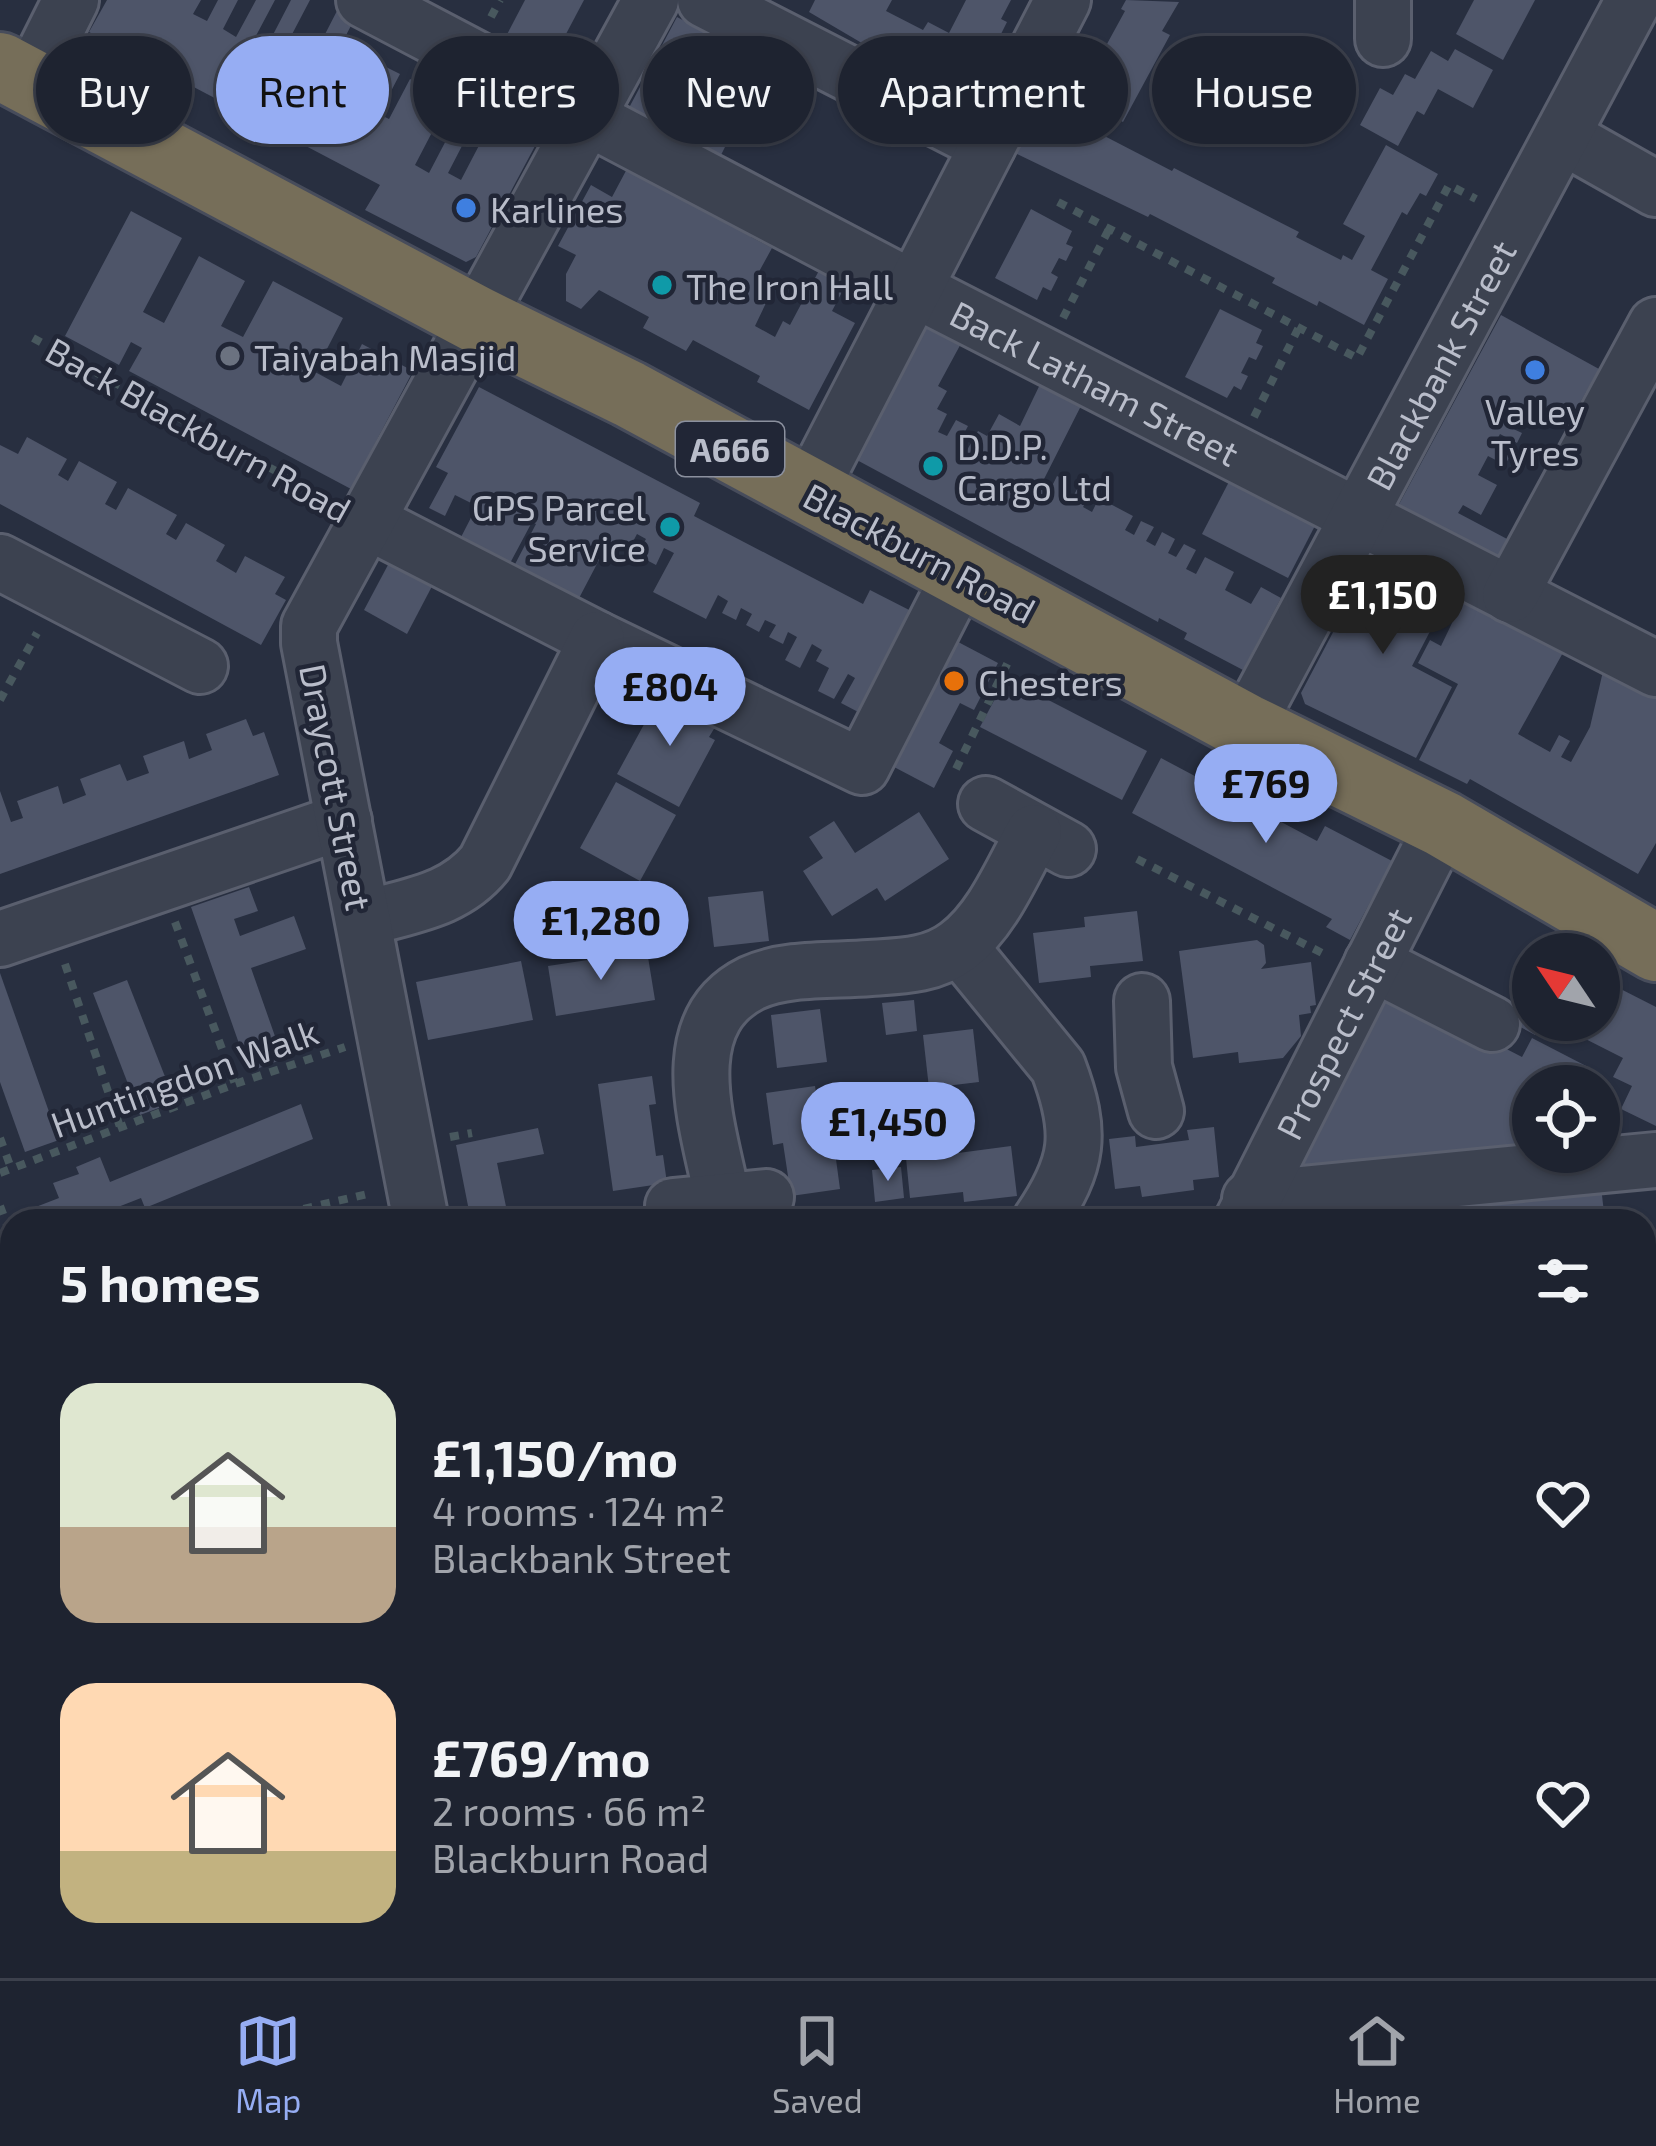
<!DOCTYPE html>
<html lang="en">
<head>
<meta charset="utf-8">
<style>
  body { margin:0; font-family:"Exo 2",sans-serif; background:#262b38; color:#f1f3f6; height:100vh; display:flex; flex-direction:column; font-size:45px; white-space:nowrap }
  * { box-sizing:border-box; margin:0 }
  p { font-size:39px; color:#a1a4ab }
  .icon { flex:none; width:66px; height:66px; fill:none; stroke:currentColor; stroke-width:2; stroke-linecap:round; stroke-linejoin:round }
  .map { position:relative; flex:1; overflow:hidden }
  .panel { position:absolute; left:0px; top:1209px; width:1656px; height:771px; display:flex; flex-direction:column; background:#1e2330; border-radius:36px 36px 0 0; box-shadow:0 3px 9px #0004,0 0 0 3px #3c404c }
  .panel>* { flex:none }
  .top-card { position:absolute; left:36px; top:36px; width:1584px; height:108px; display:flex; gap:24px }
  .needle { width:78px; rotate:305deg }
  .controls { position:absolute; left:1512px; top:933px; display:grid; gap:24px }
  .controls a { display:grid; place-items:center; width:108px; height:108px; border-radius:50%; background:#1e2330; box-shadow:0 3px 9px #0004,0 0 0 3px #3c404c; font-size:60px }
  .price { position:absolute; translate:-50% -102px; padding:0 27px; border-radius:42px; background:#96adf3; color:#111; font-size:39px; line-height:78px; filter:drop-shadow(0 3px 6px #0008) }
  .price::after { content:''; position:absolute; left:50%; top:72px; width:36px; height:27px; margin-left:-18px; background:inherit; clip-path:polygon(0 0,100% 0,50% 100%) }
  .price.selected { background:#222; color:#fff }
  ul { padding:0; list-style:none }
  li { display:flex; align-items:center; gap:36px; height:300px; padding:0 60px }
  li span { display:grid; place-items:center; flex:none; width:336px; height:240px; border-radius:36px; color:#555 }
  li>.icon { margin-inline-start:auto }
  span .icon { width:144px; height:144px; fill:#fffc; stroke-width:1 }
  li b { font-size:51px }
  h2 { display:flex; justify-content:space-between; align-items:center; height:144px; padding:0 60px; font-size:51px }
  .chip { padding:0 42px; border-radius:54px; background:#1e2330; box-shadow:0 3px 9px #0004,0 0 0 3px #3c404c; font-size:42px; line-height:108px }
  .chip.selected { background:#96adf3; color:#111 }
  .tab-bar { display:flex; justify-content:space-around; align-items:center; height:168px; border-top:3px solid #3c404c; background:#1e2330; font-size:33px; color:#a1a4ab }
  .tab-bar a { display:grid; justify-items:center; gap:6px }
  .tab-bar .selected { color:#96adf3 }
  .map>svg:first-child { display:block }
</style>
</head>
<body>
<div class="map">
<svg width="1656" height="1978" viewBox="0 0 1656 1978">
  <rect width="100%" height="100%" fill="#282f40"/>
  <g fill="#4e5569">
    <polygon points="107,0 201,0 193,14 207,21 218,0 238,0 223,29 236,37 256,0 275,0 250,47 263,54 291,0 310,0 278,61 304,75 339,7 356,16 342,43 371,59 350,99 359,104 380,64 400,74 379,114 389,119 410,79 429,89 444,60 464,71 415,165 429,173 463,108 478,115 448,173 461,180 486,132 493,136 503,116 522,125 532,106 551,116 476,257 466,262 365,210 380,185 89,32"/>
    <polygon points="525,0 584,0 548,68 502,44"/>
    <polygon points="815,0 892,0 886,11 923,30 928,22 949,33 966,0 1011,0 1001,19 1007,22 988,60 973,53 964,69 937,56 932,66 912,56 906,69 809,12"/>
    <polygon points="1126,0 1179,2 1162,31 1170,35 1123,122 1078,97 1125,11 1121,9"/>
    <polygon points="1474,0 1535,0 1503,60 1456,34"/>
    <polygon points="677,17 768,65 738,122 728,116 718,136 728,141 714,169 622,121"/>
    <polygon points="1455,49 1493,70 1473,108 1438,89 1424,115 1417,111 1398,146 1360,125 1380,88 1393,95 1405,74 1415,79 1431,51 1448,61"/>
    <polygon points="1035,109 1085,134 1089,128 1172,171 1174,168 1299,232 1296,237 1341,260 1343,255 1352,260 1365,236 1343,224 1386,145 1438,174 1426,196 1420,193 1407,215 1402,212 1371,270 1388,279 1364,325 1319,301 1317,306 1272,283 1275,278 1150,214 1148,217 1013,152"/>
    <polygon points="628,167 757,225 751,237 772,248 755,279 766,303 755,326 775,337 783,321 790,325 823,263 850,277 832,311 855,323 809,410 757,382 760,376 693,340 686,351 643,328 649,317 599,290 581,309 566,301 566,274 576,255 558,246 591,185 612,197"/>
    <polygon points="1031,209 1072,231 1066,244 1073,247 1066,261 1059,258 1051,273 1058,277 1051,291 1043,287 1037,300 995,278"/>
    <polygon points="131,211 182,238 143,312 164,323 199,256 245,281 221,326 243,337 273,281 343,318 315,372 341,386 362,344 413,371 351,489 129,371 142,348 131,342 119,365 65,336"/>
    <polygon points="1220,309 1262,330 1256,343 1263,346 1256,360 1249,357 1241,373 1248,376 1241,390 1234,386 1227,398 1185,377"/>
    <polygon points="1501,315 1599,369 1568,424 1537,407 1529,420 1512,411 1505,425 1522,433 1517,443 1500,434 1493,447 1510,456 1505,465 1488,456 1478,475 1497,485 1481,515 1463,505 1458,513 1509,540 1490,575 1390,521"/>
    <polygon points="930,319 964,338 938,386 947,391 937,409 947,414 938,432 947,436 956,420 968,426 958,445 967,450 978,431 987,436 999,414 1020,426 1045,374 1086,396 1041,485 1050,490 1057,476 1070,482 1062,496 1071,501 1078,487 1091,494 1083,507 1092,512 1099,498 1133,516 1125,530 1134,535 1141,521 1154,527 1146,541 1155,546 1162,532 1175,539 1168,553 1176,557 1184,544 1196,550 1186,569 1196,574 1205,557 1234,572 1225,590 1251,604 1261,587 1281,598 1243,670 1184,639 1187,633 1159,618 1158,622 855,459"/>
    <polygon points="479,387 700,503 694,516 769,555 863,604 870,590 919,615 862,714 841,703 855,678 848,674 834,699 818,691 829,668 816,661 822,650 812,644 800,668 785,660 797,637 788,632 783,644 769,637 776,625 765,620 759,632 746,625 752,614 741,608 736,620 722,613 728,601 718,595 706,619 653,592 674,553 664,548 656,565 637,555 646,539 637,534 628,551 609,541 577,602 513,568 536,524 532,522 508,567 459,541 477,506 455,495 445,516 429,508 448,473 436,467"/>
    <polygon points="27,437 67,459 58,475 68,481 79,461 117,482 105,504 116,510 128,488 177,515 166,534 176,540 186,523 225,545 216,561 236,573 245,556 285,577 275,594 286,600 261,645 0,504 0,445 18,454"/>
    <polygon points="1234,472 1320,516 1288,578 1202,534"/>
    <polygon points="1378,547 1453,587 1412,666 1452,687 1416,758 1305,704 1301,693"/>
    <polygon points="397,548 440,571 407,634 364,610"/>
    <polygon points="1463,600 1565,649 1518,734 1550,752 1559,735 1570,741 1561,757 1571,762 1590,727 1604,667 1656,696 1656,843 1638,874 1470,779 1467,784 1419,760 1458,684 1418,663 1430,640 1441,646"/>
    <polygon points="943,634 998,663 974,710 960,703 939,743 953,751 934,788 877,758"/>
    <polygon points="1006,678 1147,751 1122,800 980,727"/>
    <polygon points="669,692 720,719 709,737 715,740 679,807 617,774 654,706 659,709"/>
    <polygon points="246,719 253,736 264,732 279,775 0,874 0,791 11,822 23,818 17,801 58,786 63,804 86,795 80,779 120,764 127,781 149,773 143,756 184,741 189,759 212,750 206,734"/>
    <polygon points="1161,758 1317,841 1325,826 1392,861 1350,940 1326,927 1332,919 1132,813"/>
    <polygon points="616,782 676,815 640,881 580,848"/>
    <polygon points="919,812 949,859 885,901 877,888 832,916 803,871 823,858 809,837 834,821 855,853"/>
    <polygon points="249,887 258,911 234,919 240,936 294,916 306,949 251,968 283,1059 249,1072 191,907"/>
    <polygon points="763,891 769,941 714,947 708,897"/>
    <polygon points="1137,911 1143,961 1090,966 1091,977 1039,983 1033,933 1085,927 1084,917"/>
    <polygon points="1257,940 1264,945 1266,963 1261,969 1311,962 1316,1005 1310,1006 1311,1013 1299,1015 1301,1036 1283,1058 1239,1063 1238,1052 1193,1058 1179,951"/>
    <polygon points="647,951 655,1000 556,1016 548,966"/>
    <polygon points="521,961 533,1020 428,1040 416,982"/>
    <polygon points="1533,968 1533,1020 1543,1020 1535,1035 1506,1019"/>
    <polygon points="0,973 59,1140 25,1152 0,1082"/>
    <polygon points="1599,978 1656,1007 1656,1126 1621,1109 1632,1086 1613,1077 1623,1058 1548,1020 1599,1020"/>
    <polygon points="127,980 175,1102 140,1115 93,993"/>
    <polygon points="1390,989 1522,1057 1532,1038 1590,1068 1583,1082 1590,1086 1533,1086 1533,1152 1296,1173"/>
    <polygon points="914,1000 917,1031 886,1035 882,1003"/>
    <polygon points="820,1009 827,1062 777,1068 771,1015"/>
    <polygon points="973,1029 979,1082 929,1088 923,1035"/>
    <polygon points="652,1076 656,1104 649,1105 656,1156 663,1155 667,1183 613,1191 598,1084"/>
    <polygon points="815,1086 823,1138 833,1137 840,1189 791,1196 783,1143 773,1145 766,1093"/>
    <polygon points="301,1104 313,1139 145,1208 141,1198 118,1207 124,1221 17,1221 15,1215 59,1198 53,1183 79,1174 76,1167 100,1157 110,1182"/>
    <polygon points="1214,1127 1219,1177 1193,1180 1194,1190 1142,1197 1140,1186 1115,1189 1109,1139 1135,1136 1136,1147 1189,1140 1187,1130"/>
    <polygon points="538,1128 544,1154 497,1163 509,1221 471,1221 456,1145"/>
    <polygon points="957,1142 958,1153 1011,1146 1017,1196 964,1202 963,1192 910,1198 905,1148"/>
    <polygon points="901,1167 904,1198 875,1202 872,1170"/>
    <polygon points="1601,1187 1605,1221 1434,1221 1432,1207"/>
    <polygon points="1656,1572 1656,1643 1653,1644 1644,1574"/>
    <polygon points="0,1595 4,1605 12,1603 12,1657 0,1660"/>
    <polygon points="12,1775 12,1853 3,1855 0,1778"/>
    <polygon points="431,1968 476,1968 478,1978 432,1978"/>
    <polygon points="587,1968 632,1968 633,1978 588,1978"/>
    <polygon points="700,1968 745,1968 746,1978 701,1978"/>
    <polygon points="962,1968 1051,1968 1051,1971 963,1978"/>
    <polygon points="1257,1968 1306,1968 1307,1978 1258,1978"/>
    <polygon points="1425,1968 1462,1968 1463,1978 1427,1978"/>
  </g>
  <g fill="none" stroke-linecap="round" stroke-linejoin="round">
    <defs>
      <g id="minor">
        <path id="s1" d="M364,0l550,289 742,380"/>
        <polyline points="705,0 988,145"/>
        <polyline points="1383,39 1383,0"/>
        <polyline points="30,82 71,0"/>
        <polyline points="1562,136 1656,189"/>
        <polyline points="809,492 1063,0"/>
        <polyline points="365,520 597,639 862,767 960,575"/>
        <polyline points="0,562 200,666"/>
        <polyline points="1510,595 1656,325"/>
        <path id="s2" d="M1246,727l388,-727"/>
        <polyline points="986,804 1068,849"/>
        <path d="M364,919c46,-14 90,-18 121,-56l112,-224"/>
        <polyline points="0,939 344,821"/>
        <path d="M959,946l99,121c25,66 21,97 -18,154"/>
        <polyline points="1372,963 1492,1024"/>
        <polyline points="1142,1001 1144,1067 1156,1111"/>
        <polyline points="1250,1199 1656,1160"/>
        <path d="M723,1201c-13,-69 -54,-177 29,-218 34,-16 82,-12 118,-15 31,-2 62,-2 88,-22 35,-26 55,-77 76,-114"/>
        <polyline points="673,1206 766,1197"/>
        <polyline points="421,1221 309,643 309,626 651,0"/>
        <path id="s3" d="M1242,1221l201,-397"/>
        <polyline points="0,1437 12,1475"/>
        <polyline points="1644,1803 1656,1802"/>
        <polyline points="0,1885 12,1882"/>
        <polyline points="398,1968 399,1978"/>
        <polyline points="531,1968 532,1978"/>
        <polyline points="659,1968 660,1978"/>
        <polyline points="802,1968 804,1978"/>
        <polyline points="1236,1968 1237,1978"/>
        <polyline points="1365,1968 1366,1978"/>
        <polyline points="121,1978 158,1968"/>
        <polyline points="917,1978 938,1975"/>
      </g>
      <g id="major">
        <polyline points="1644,1482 1656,1481"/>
        <polyline points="0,1710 12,1706"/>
      </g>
      <polyline id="highway" points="0,66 476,319 629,394 1246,727 1443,824 1656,948"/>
    </defs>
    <use href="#minor" stroke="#5a5f6e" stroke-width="60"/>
    <use href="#major" stroke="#464a5a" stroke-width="72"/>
    <use href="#highway" stroke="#474c5b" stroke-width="72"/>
    <g stroke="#48585e" stroke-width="8" stroke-dasharray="9 9" stroke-linecap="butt">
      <polyline points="491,17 500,0"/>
      <polyline points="1058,202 1357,358 1449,185 1476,199"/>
      <polyline points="1063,318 1109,229"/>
      <polyline points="33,338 327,499"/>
      <polyline points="1254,417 1299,327"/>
      <polyline points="0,700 37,633"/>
      <polyline points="956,769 1010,658"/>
      <polyline points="1137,859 1328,956"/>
      <polyline points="175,922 235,1084"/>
      <polyline points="65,964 120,1127"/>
      <polyline points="450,1137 472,1133"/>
      <polyline points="0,1138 11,1168"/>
      <polyline points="0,1173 235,1084 345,1047"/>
      <polyline points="0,1206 12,1238"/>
      <polyline points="251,1221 372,1193"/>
      <polyline points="0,1278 12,1286"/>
      <polyline points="1644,1692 1653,1757"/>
      <polyline points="1522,1968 1523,1978"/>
    </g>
    <use href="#minor" stroke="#3c4250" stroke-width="54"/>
    <use href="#major" stroke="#5a6070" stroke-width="66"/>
    <use href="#highway" stroke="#766e59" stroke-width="66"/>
  </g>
  <g fill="#3f7fe0" stroke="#212636" stroke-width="4.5">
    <circle cx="466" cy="208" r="12"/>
    <circle cx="1535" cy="370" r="12"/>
  </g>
  <g fill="#0f9aa8" stroke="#212636" stroke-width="4.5">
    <circle cx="662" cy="285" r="12"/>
    <circle cx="933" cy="466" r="12"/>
    <circle cx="670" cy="527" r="12"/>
  </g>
  <circle fill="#6b7280" stroke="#212636" stroke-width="4.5" cx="230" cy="356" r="12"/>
  <circle fill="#e8710a" stroke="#212636" stroke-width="4.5" cx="954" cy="681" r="12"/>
  <g text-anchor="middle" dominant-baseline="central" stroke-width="9" stroke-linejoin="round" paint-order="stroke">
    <rect fill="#212636" stroke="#8b909e" stroke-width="3" x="676" y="422" width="108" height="54" rx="9"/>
    <g font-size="33" font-weight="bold" fill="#b9bdca">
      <text x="730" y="449">A666</text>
    </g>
    <g font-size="36" fill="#b9bdca" stroke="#212636" text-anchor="start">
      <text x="490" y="208">Karlines</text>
      <text x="686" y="285">The Iron Hall</text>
      <text x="254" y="356">Taiyabah Masjid</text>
      <text x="1535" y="410" text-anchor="middle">Valley<tspan x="1535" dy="41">Tyres</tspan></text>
      <text x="957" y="445">D.D.P.<tspan x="957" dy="41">Cargo Ltd</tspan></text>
      <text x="646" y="506" text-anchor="end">GPS Parcel<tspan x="646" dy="41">Service</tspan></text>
      <text x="978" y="681">Chesters</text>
    </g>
    <g font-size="36" fill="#b9bdca" stroke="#212636">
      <text stroke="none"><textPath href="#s2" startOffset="411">Blackbank Street</textPath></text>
      <text stroke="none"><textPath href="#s1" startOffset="825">Back Latham Street</textPath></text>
      <text transform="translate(199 429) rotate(29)">Back Blackburn Road</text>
      <text transform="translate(920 552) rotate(28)">Blackburn Road</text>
      <text transform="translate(337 787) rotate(79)">Draycott Street</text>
      <text stroke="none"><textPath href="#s3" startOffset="222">Prospect Street</textPath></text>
      <text transform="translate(184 1077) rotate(-20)">Huntingdon Walk</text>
    </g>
  </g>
</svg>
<div class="controls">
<a><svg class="needle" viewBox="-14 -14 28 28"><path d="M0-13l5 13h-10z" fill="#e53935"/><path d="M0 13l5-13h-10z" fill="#a1a4ab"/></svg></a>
<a><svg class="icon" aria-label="locate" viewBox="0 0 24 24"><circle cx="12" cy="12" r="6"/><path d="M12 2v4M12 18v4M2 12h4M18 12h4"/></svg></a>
</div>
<b class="price selected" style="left:1383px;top:657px">£1,150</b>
<b class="price" style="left:670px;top:749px">£804</b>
<b class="price" style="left:1266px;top:846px">£769</b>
<b class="price" style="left:601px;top:983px">£1,280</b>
<b class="price" style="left:888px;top:1184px">£1,450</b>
<div class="top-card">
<a class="chip">Buy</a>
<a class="chip selected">Rent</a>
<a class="chip">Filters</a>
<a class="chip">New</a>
<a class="chip">Apartment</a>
<a class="chip">House</a>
</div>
<section class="panel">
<h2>5 homes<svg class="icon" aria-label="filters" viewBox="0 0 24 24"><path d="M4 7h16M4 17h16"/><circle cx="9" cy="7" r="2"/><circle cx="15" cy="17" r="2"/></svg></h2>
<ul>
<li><span style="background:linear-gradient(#dfe7d0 60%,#b9a48a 0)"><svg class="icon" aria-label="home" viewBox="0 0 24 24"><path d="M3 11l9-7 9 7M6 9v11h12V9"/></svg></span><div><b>£1,150/mo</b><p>4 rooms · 124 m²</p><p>Blackbank Street</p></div><svg class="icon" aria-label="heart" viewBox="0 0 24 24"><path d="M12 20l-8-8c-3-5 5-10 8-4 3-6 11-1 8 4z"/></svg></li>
<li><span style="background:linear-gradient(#ffd9b3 70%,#c2b280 0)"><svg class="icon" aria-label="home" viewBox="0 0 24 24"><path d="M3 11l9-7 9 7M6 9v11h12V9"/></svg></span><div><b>£769/mo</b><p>2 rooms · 66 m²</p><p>Blackburn Road</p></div><svg class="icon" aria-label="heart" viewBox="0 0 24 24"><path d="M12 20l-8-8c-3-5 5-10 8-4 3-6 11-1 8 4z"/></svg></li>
</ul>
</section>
</div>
<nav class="tab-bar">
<a class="selected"><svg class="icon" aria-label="map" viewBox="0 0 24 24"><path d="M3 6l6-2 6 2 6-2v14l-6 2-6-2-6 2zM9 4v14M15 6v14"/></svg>Map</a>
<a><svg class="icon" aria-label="saved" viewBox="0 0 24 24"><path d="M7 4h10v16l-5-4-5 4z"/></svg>Saved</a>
<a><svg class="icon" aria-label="home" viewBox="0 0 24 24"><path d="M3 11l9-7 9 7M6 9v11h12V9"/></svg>Home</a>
</nav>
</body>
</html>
